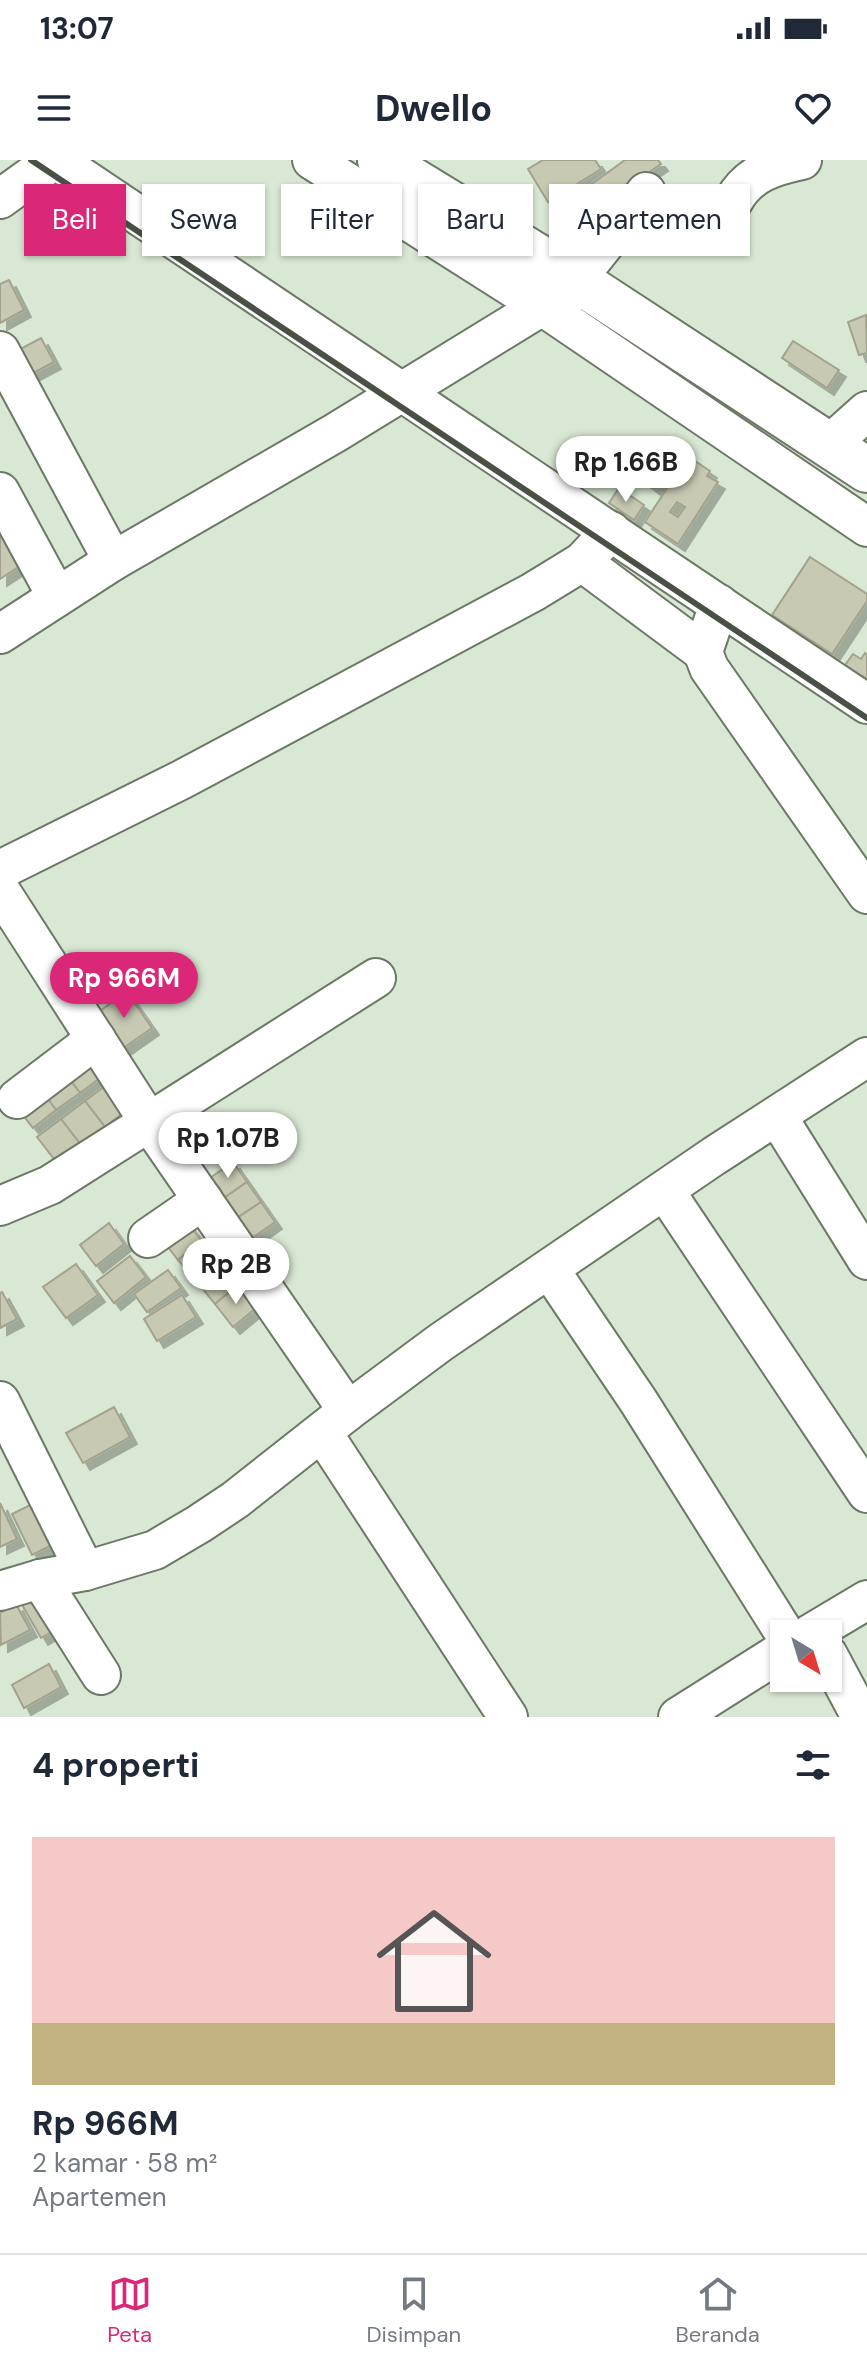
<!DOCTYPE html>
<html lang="id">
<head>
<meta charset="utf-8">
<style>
  body { margin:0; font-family:"DM Sans",sans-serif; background:#f2f2f3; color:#1f2937; height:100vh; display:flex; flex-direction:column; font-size:30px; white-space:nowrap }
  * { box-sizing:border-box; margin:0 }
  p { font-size:26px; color:#747a83 }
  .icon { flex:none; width:44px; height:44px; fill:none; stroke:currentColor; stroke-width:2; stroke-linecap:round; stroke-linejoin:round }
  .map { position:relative; height:1557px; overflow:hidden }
  .drawer { display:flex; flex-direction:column; background:#fff; flex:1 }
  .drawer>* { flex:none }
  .guide { position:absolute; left:24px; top:24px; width:820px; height:72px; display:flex; gap:16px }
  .needle { width:52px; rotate:142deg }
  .fabs { position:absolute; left:770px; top:1460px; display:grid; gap:16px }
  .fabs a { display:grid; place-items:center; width:72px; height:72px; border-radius:0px; background:#fff; box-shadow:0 2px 6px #0004; font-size:40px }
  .price { position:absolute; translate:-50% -68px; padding:0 18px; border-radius:28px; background:#fff; color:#222; font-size:26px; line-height:52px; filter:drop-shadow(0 2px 4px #0008) }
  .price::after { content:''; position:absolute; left:50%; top:48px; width:24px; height:18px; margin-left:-12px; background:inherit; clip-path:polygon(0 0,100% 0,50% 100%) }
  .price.on { background:#db2777; color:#fff }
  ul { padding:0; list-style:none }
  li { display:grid; align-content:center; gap:16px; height:424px; padding:0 32px }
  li+li { border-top:2px solid #e0e1e3 }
  li span { display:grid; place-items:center; height:248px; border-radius:0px; color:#555 }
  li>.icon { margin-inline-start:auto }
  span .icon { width:144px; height:144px; fill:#fffc; stroke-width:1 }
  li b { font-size:34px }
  h2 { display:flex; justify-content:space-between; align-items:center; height:96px; padding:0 32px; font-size:34px }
  .pill { padding:0 28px; border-radius:0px; background:#fff; box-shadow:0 2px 6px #0004; font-size:28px; line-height:72px }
  .pill.on { background:#db2777; color:#fff }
  .status { display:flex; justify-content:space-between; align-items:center; height:56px; padding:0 40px; background:#fff; direction:ltr }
  .status svg { height:22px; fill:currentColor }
  header { display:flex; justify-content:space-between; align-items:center; height:104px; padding:0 32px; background:#fff; font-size:36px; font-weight:700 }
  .tabs { display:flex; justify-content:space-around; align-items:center; height:112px; border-top:2px solid #e0e1e3; background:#fff; font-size:22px; color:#747a83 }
  .tabs a { display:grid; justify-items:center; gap:4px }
  .tabs .on { color:#db2777 }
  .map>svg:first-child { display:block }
</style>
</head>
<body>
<div class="status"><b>13:07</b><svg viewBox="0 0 49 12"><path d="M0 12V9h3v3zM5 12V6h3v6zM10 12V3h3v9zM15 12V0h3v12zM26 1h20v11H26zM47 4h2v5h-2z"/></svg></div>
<header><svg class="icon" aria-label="menu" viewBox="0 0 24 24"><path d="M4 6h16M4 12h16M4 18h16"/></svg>Dwello<svg class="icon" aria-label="heart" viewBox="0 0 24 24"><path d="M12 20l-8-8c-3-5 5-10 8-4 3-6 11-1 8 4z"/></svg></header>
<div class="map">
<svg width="867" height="1557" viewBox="0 0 867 1557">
  <defs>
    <filter id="shadow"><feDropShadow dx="7" dy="7" stdDeviation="0" flood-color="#0004"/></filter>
  </defs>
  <rect width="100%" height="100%" fill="#d9e8d4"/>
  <g fill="#c8c9b2" stroke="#a3a38d" stroke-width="2" fill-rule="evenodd" filter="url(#shadow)">
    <polygon points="543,0 595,0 601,9 548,42 528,9"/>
    <polygon points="625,0 658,0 661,4 620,33 626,42 605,57 595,44 588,48 578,34"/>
    <polygon points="9,120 24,150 0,163 0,124"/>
    <polygon points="866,155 867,193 859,195 848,162"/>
    <polygon points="41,178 54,202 24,218 11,194"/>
    <polygon points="793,181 839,210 827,228 782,198"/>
    <polygon points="656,293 672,304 655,329 639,317"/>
    <path d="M695,301l15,10 -3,5 11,6 -40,62 -33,-22 39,-60 7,4zM677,342l8,5 -7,10 -8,-5z"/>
    <polygon points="619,328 644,345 634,360 609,343"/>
    <polygon points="0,374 20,406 0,419"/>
    <polygon points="810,397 867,434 867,441 832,494 772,455"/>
    <polygon points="865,493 867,495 867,519 845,505 853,494 861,499"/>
    <polygon points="127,832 152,868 122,889 97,853"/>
    <polygon points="86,892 104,915 80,933 62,909"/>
    <polygon points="62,909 80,933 56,950 39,927"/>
    <polygon points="109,923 128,949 105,967 85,941"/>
    <polygon points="39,927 56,950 33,968 15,945"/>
    <polygon points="85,941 105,967 81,985 61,959"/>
    <polygon points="61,959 81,985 57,1003 37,977"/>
    <polygon points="233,1002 247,1022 224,1038 210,1018"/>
    <polygon points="247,1022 261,1042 237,1058 224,1038"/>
    <polygon points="261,1042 275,1062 251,1079 237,1058"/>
    <polygon points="184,1059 202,1081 178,1100 161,1078"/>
    <polygon points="109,1063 124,1084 96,1106 80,1085"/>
    <polygon points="202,1081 220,1103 197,1122 178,1100"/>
    <polygon points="130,1096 146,1117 114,1143 97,1121"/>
    <polygon points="220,1103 238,1125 215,1144 197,1122"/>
    <polygon points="76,1104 98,1135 66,1158 43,1127"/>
    <polygon points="168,1110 181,1128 147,1152 134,1134"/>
    <polygon points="238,1125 256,1148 233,1167 215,1144"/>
    <polygon points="2,1132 17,1159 0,1168 0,1133"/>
    <polygon points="182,1135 196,1157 157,1181 144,1159"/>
    <polygon points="114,1247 130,1277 83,1303 66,1273"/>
    <polygon points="0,1343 17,1379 0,1387"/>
    <polygon points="32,1344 52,1385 32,1395 12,1354"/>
    <polygon points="42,1431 62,1466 41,1478 21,1443"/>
    <polygon points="16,1444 30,1470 1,1485 0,1453"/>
    <polygon points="49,1504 61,1527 24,1548 12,1525"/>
  </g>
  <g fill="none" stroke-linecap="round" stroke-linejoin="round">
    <defs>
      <g id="minor">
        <polyline points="56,0 867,544"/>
        <polyline points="312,0 542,146 867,367"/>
        <polyline points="0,39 54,0"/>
        <path d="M734,40c15,-27 40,-34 68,-40"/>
        <polyline points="576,120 646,32"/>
        <polyline points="0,191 113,401"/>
        <polyline points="829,285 867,251"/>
        <polyline points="0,332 57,437"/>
        <polyline points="582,402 703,492"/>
        <polyline points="719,444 703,492 709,508 867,734"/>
        <polyline points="0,474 113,401 335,273 542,146 586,126"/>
        <polyline points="0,710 181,620 533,432 582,402 611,371"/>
        <polyline points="0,730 149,962 348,1251"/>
        <polyline points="17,939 96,879"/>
        <polyline points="777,956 867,1100"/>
        <polyline points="665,1031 867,1333"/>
        <polyline points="0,1046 50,1025 376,818"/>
        <polyline points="148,1078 203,1040"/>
        <polyline points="550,1110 639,1242 785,1474"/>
        <polyline points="0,1241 85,1411"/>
        <polyline points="322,1272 508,1557"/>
        <polyline points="40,1419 101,1515"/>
        <polyline points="0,1431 40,1419 85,1411 155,1390 199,1364 235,1340 348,1251 441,1182 714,996 867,897"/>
        <polyline points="810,1474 867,1440"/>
        <polyline points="828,1495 861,1557"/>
        <polyline points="678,1557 784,1490"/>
      </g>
      <polyline id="major" points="380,0 586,126 867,310"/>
    </defs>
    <use href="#minor" stroke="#6b7866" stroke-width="42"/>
    <use href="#major" stroke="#6b7866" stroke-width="48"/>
    <use href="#minor" stroke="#fff" stroke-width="38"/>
    <use href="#major" stroke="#fff" stroke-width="44"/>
    <polyline stroke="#495146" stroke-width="6" points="31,0 867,558"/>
  </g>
</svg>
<div class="fabs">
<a><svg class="needle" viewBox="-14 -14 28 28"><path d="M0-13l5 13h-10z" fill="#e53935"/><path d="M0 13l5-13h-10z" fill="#747a83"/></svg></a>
</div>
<b class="price" style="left:626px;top:344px">Rp 1.66B</b>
<b class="price on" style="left:124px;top:860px">Rp 966M</b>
<b class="price" style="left:228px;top:1020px">Rp 1.07B</b>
<b class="price" style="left:236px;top:1146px">Rp 2B</b>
<div class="guide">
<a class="pill on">Beli</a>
<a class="pill">Sewa</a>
<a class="pill">Filter</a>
<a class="pill">Baru</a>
<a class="pill">Apartemen</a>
</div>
</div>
<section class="drawer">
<h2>4 properti<svg class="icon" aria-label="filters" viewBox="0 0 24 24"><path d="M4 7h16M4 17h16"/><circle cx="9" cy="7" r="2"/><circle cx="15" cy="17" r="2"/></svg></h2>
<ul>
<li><span style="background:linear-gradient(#f6c9c9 75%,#c2b280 0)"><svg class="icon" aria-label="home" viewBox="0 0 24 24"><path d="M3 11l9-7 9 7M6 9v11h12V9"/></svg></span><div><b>Rp 966M</b><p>2 kamar · 58 m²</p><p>Apartemen</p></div></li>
</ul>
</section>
<nav class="tabs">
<a class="on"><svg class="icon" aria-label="map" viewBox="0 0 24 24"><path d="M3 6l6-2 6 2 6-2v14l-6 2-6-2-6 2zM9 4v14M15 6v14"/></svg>Peta</a>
<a><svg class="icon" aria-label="saved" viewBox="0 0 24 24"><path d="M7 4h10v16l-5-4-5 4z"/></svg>Disimpan</a>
<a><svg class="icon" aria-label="home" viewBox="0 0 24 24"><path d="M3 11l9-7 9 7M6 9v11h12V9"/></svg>Beranda</a>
</nav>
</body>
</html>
